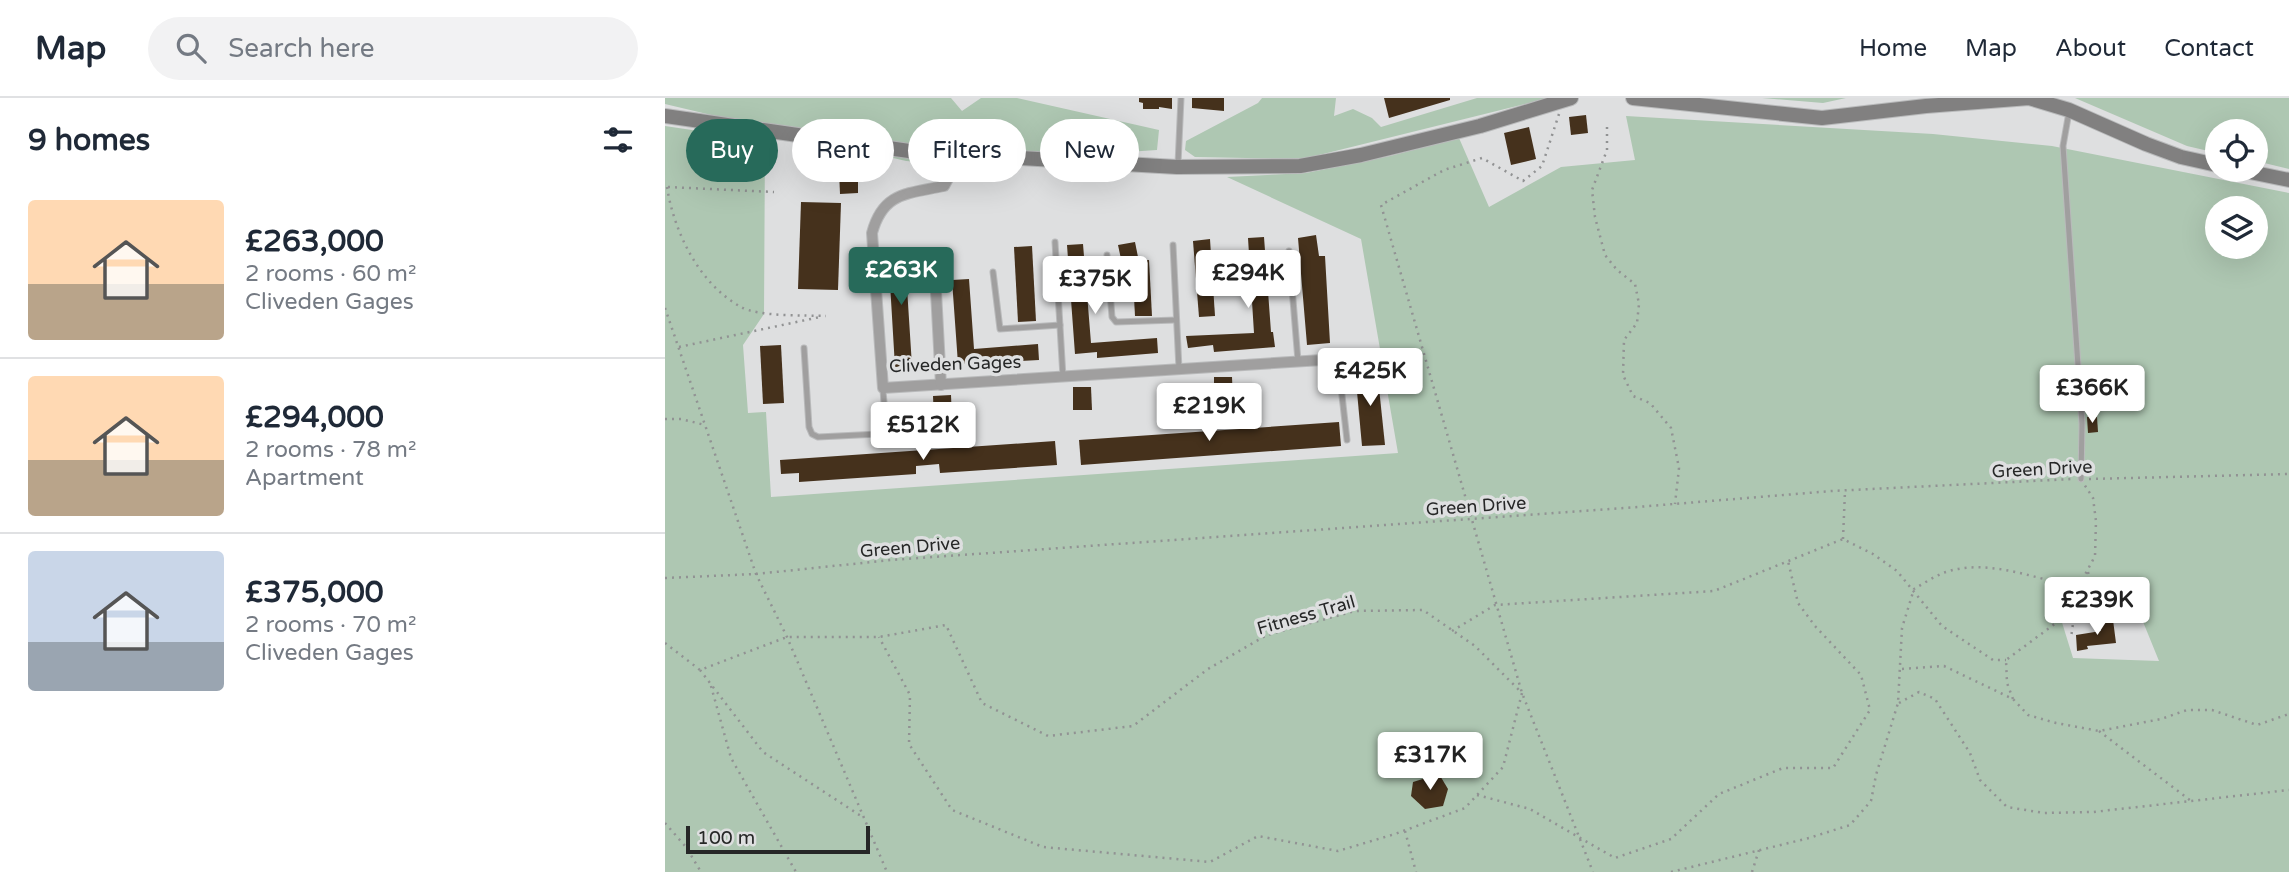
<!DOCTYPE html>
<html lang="en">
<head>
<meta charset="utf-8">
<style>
  body { margin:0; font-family:"Varela Round",sans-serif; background:#f2f2f3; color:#1f2937; height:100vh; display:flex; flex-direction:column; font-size:26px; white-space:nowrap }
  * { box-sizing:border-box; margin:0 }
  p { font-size:23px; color:#747a83 }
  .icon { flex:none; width:38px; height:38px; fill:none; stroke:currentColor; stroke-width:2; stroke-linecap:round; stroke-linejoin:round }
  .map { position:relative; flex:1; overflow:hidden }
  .sheet { display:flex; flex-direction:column; background:#fff; width:665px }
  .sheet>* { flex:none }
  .guide { position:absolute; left:21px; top:21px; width:665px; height:63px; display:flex; gap:14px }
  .fabs { position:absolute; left:1540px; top:21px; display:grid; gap:14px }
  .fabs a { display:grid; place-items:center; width:63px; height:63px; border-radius:50%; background:#fff; box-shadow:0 7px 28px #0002; font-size:35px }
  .scale { position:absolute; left:21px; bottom:18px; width:184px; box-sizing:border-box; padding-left:7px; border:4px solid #262727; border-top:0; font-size:19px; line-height:24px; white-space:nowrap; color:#262727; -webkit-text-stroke:5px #dedfe0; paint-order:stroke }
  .price { position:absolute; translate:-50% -60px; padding:0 16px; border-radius:7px; background:#fff; color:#222; font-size:23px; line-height:46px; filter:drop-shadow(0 2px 4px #0008) }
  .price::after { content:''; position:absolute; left:50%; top:42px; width:21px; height:16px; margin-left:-10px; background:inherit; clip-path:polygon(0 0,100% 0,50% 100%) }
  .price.active { background:#276a5a; color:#fff }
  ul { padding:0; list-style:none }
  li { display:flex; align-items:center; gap:21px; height:175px; padding:0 28px }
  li+li { border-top:2px solid #e0e1e3 }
  li span { display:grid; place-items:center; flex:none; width:196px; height:140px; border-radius:7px; color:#555 }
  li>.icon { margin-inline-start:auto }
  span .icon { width:84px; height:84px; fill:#fffc; stroke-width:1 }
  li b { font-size:30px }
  h2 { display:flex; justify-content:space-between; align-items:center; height:84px; padding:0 28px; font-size:30px }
  .pill { padding:0 24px; border-radius:32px; background:#fff; box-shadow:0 7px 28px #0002; font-size:24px; line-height:63px }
  .pill.active { background:#276a5a; color:#fff }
  header { display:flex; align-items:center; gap:42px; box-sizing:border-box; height:98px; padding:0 35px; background:#fff; border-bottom:2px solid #e0e1e3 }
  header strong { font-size:33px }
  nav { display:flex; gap:38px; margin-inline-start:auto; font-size:24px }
  .search { width:490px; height:63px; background:#f2f2f3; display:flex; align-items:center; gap:18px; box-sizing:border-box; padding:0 24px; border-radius:38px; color:#747a83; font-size:26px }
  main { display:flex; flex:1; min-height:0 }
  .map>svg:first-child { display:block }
</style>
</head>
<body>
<header>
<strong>Map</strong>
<div class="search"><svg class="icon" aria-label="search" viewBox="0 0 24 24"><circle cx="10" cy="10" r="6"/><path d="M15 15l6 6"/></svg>Search here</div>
<nav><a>Home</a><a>Map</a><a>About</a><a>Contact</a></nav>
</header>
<main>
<section class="sheet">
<h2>9 homes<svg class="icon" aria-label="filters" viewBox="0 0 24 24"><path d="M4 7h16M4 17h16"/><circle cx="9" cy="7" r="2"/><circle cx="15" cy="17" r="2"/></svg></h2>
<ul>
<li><span style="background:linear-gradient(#ffd9b3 60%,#b9a48a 0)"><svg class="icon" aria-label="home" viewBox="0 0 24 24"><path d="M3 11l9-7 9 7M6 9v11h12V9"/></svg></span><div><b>£263,000</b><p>2 rooms · 60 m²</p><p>Cliveden Gages</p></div></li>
<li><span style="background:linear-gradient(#ffd9b3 60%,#b9a48a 0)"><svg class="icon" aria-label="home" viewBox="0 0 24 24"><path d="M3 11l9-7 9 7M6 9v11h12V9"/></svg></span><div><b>£294,000</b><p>2 rooms · 78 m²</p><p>Apartment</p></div></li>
<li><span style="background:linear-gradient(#c9d6e8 65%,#9aa5b1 0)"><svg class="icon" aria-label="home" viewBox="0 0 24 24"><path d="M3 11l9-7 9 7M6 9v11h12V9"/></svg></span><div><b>£375,000</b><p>2 rooms · 70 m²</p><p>Cliveden Gages</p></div></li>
</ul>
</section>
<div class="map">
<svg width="1624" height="774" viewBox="0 0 1624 774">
  <rect width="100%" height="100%" fill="#dedfe0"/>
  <g fill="#aec7b2" fill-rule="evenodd">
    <polygon points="0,0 286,0 297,13 316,0 352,0 494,32 492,52 280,66 241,63 0,6"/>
    <polygon points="597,0 671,0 669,18 688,11 707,20 716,29 812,0 884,0 638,61 530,59 520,52 521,43 593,5"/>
    <polygon points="1097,0 1181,0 1158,5"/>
    <polygon points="1410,0 1624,0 1624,71 1591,63 1591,33 1552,33 1552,55 1522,48"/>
    <path d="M961,18l307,18 119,12 237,47v679h-1624v-746l100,15 -1,173 -21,31 5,68 18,-1 5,85 627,-44 -37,-214 -134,-62 79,-4 84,-17 69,-18 30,69 72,-40 74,-7zM1552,110h39v39h-39zM1472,509l22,54 -86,-3 -13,-42z"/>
  </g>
  <g fill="#45311c">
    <polygon points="474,0 507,0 507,11 494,9 494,11 478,11 478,5 474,4"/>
    <polygon points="527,0 559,0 559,13 527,10"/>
    <polygon points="719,0 785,0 785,2 724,20"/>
    <polygon points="921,17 923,35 906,37 904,19"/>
    <polygon points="864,29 871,61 846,67 839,35"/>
    <polygon points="193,72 193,95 175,96 174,73"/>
    <polygon points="136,104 176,105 173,192 133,191"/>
    <polygon points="651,137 654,158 660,158 665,245 642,247 633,140"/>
    <polygon points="599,139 606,234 608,234 610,249 549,254 548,247 523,250 521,238 589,235 583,140"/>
    <polygon points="545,141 550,218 534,219 528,143"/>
    <polygon points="470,144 473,159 456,161 453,147"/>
    <polygon points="418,146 426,245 492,240 493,255 432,260 432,254 410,256 402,147"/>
    <polygon points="367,148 371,223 353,224 349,149"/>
    <polygon points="244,150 248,173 241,174 247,268 230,269 225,185 229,184 225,153"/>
    <polygon points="484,162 487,218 470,218 467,163"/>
    <polygon points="304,181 309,251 373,246 374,262 293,266 287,182"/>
    <polygon points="116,247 119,305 98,306 95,248"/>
    <polygon points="712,271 720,347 697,348 690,272"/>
    <polygon points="549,279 567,279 568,302 549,302"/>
    <polygon points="408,289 426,289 427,312 408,312"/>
    <polygon points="286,297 287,320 269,321 268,298"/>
    <polygon points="1422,319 1432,319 1433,334 1423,335"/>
    <polygon points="674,324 676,348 416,367 414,342"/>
    <polygon points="390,343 392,367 275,375 274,366 251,368 251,376 134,384 134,375 116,376 115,362"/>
    <polygon points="1448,522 1451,545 1422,548 1423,551 1412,553 1411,537 1436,533 1435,524"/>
    <polygon points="774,676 783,691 778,708 760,711 746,698 748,684"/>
  </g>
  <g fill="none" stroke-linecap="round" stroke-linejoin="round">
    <defs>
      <g id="lane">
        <polyline points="1404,14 1398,48 1417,326 1416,381"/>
        <polyline points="513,66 516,0"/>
        <polyline points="390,144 398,279"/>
        <polyline points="508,147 514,271"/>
        <polyline points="624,153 633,263"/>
        <polyline points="442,157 447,219 451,224 511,222"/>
        <polyline points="328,174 335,231 395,227"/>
        <path d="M139,250l5,79 3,7 6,3 61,-3c10,-10 4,-32 4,-46"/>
        <polyline points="673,262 682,342"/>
      </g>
      <g id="street">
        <path d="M296,57l-17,31c-37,8 -61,6 -72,47l11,155 455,-29"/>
        <polyline points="270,175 276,287"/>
      </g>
      <g id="secondary">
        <polyline points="968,0 1157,20 1261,8 1364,0 1404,12 1481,46 1516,59 1552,67"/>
        <polyline points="0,18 251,54 512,69 635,68 696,57 815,28 906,0"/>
        <polyline points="1575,72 1624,82"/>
      </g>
    </defs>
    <use href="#lane" stroke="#b9babb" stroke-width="7"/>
    <use href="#street" stroke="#b9babb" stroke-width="12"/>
    <use href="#secondary" stroke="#b9babb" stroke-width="16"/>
    <g stroke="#919293" stroke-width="2.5" stroke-dasharray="2 5" stroke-linecap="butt">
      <polyline points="894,16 877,68 858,83 817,60 779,72 716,107 857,595 928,774"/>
      <polyline points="942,29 942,52 927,92 930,119 940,157 952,172 970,186 974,206 972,225 959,242 958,277 968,298 985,305 1006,330 1014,370 1010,406"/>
      <path d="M2,89c7,45 32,97 74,120 18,10 64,8 85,9"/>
      <polyline points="3,89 109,94"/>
      <polyline points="0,210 91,476 122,539 222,774"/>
      <polyline points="14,249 155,219"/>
      <polyline points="0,321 16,321 40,327"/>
      <polyline points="1424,381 1624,376"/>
      <polyline points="1178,441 1180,393"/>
      <polyline points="1423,474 1435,521"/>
      <polyline points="0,480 91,476 226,462 960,410 1167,393 1407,381"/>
      <polyline points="1414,488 1430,458 1431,423 1428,400 1419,386"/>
      <polyline points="787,533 830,507 1049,493 1178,441 1208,456 1232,473 1277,528 1328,562 1341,562"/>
      <polyline points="0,545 35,572 122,539 214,539 281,527 317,605 383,638 468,628 543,571 602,537 690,513 758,512 810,548 857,595 838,669 800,710 730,736 673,753 593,738 545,764 378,749 287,712 244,646 245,597 214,539"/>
      <polyline points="1237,571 1279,568 1348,601 1363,617 1391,625 1434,633 1496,621 1522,612 1547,612 1592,627 1624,616"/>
      <polyline points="35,572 98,654 199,720"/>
      <polyline points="46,588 66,660 131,774"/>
      <polyline points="1348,601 1342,585 1341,562 1391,525 1411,494"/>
      <polyline points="1234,605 1254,594 1270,601 1305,655 1315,682 1342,709 1379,715 1428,714 1624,692"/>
      <polyline points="1434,633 1526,703"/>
      <polyline points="812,697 865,711 950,760 1006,741 1054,696 1118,670 1168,670 1205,612 1196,577 1150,528 1133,505 1123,463"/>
      <polyline points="0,725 21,749 36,774"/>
      <polyline points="740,733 751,774"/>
      <path d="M1006,774l138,-34 41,-13 21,-24 5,-26 22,-72 4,-75 12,-39c9,-5 19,-12 29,-16 44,-16 91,6 135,14l-7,51"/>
      <polyline points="1087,774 1094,752"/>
    </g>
    <use href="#lane" stroke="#a09f9f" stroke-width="5"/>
    <use href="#street" stroke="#a09f9f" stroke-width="10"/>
    <use href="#secondary" stroke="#818080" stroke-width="14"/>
  </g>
  <g text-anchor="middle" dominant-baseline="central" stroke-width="7" stroke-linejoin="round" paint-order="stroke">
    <g font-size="18" fill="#262727" stroke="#dedfe0">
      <text transform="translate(290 266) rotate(-2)">Cliveden Gages</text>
      <text transform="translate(1377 371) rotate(-3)">Green Drive</text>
      <text transform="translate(811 408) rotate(-4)">Green Drive</text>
      <text transform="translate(245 449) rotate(-5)">Green Drive</text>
      <text transform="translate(641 517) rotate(-16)">Fitness Trail</text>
    </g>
  </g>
</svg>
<div class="fabs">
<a><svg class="icon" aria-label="locate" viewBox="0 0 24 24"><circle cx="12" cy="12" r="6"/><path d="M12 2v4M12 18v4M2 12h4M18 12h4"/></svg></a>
<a><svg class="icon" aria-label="layers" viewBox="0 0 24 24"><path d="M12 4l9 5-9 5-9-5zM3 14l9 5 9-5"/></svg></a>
</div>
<div class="scale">100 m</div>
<b class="price active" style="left:236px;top:209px">£263K</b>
<b class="price" style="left:583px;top:212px">£294K</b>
<b class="price" style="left:430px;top:218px">£375K</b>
<b class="price" style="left:705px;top:310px">£425K</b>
<b class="price" style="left:1427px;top:327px">£366K</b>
<b class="price" style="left:544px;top:345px">£219K</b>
<b class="price" style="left:258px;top:364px">£512K</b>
<b class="price" style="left:1432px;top:539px">£239K</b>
<b class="price" style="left:765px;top:694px">£317K</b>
<div class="guide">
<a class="pill active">Buy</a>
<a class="pill">Rent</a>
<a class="pill">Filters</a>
<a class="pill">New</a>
</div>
</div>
</main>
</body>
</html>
